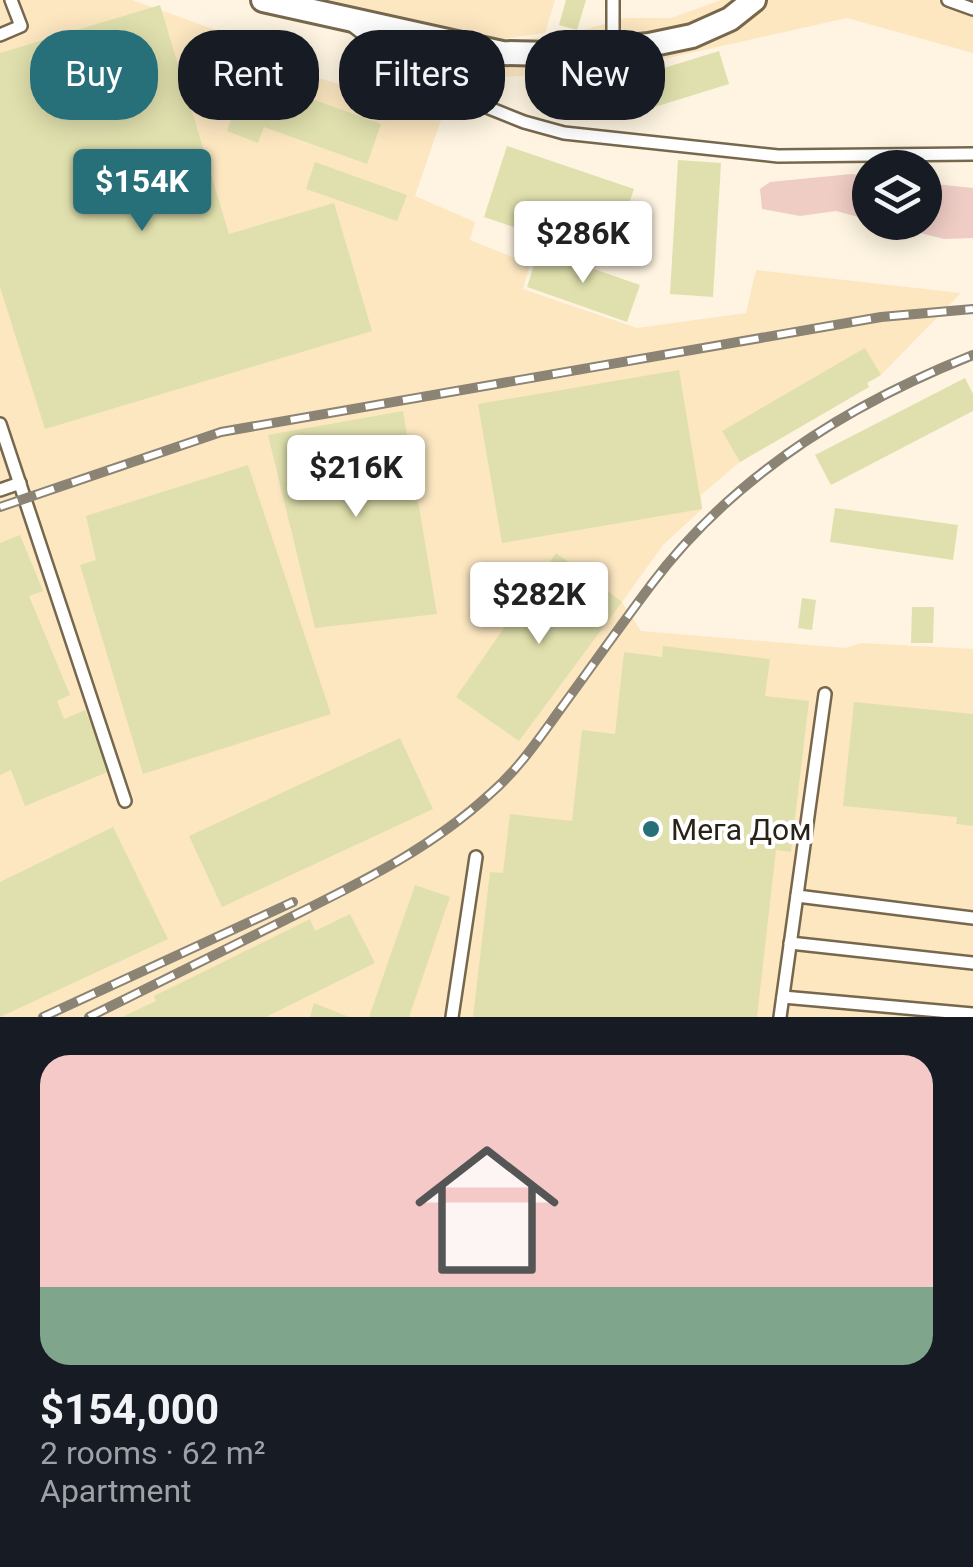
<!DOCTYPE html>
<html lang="en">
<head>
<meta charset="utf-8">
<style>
  body { margin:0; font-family:Roboto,sans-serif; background:#242831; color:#f1f3f6; height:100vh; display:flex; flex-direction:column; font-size:38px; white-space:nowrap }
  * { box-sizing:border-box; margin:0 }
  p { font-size:32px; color:#9ea1a6 }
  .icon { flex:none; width:55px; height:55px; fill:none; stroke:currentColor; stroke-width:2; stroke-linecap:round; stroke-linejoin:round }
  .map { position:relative; height:1017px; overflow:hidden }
  .details { display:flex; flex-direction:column; background:#171b24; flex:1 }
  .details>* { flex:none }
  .hud { position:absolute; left:30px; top:30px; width:915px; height:90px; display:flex; gap:20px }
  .fabs { position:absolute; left:852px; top:150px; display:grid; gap:20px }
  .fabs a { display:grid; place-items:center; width:90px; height:90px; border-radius:50%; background:#171b24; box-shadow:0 5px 25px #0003; font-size:50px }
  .price { position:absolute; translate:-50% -85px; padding:0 22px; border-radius:10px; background:#fff; color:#222; font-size:32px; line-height:65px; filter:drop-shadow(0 2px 5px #0008) }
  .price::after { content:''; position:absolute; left:50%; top:60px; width:30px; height:22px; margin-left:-15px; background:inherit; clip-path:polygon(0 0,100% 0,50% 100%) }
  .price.active { background:#27707a; color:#fff }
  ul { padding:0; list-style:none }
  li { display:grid; align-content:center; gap:20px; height:530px; padding:0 40px }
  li+li { border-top:2px solid #363941 }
  li span { display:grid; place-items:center; height:310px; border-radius:30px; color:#555 }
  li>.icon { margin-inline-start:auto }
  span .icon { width:180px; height:180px; fill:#fffc; stroke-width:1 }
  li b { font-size:42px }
  .pill { padding:0 35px; border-radius:40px; background:#171b24; box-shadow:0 5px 25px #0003; font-size:35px; line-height:90px }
  .pill.active { background:#27707a; color:#fff }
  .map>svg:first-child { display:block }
</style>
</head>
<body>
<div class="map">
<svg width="973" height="1017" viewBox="0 0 973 1017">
  <rect width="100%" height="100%" fill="#fef4e1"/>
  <g fill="#fce7c1">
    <polygon points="0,0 132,0 230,35 225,51 443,114 415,196 475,222 470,240 530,264 523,289 637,328 746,313 756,270 961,293 881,375 867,382 869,387 740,462 701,495 702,509 663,545 622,602 641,631 846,648 861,643 973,649 973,1017 0,1017"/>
    <polygon points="328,0 555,0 545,33 503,39"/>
    <polygon points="721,0 973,0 973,53 847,18 624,68 490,78 508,42 573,33 625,18 671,18"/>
  </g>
  <g fill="#efcdc5">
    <polygon points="851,174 870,176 870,220 836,211 800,216 762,209 760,189 770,182"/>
    <polygon points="925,183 973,188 973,238 944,239 881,223 925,222"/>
  </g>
  <g fill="#e0e0ae">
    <polygon points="566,0 586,0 577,30 559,25"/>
    <polygon points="160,5 229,234 334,203 372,331 45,429 0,287 0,53"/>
    <polygon points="719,51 729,84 635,113 625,80"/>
    <polygon points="249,70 281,82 279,87 381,124 367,164 264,127 258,143 227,131"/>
    <polygon points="507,146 634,189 610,259 484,217"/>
    <polygon points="678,160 721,163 713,297 670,294"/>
    <polygon points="315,162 407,195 397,221 306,189"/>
    <polygon points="539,250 640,285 627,322 527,287"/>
    <polygon points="865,348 881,375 867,383 869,387 740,462 722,431"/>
    <polygon points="679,370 702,509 502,543 478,404"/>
    <polygon points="965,378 973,394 973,411 831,485 815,455"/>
    <polygon points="403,411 437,614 315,628 268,435"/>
    <polygon points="248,465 331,714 143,774 80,565 96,560 86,516"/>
    <polygon points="835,508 958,525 953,560 830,542"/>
    <polygon points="20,535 43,591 29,596 70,695 57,701 64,719 85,710 110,771 25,806 11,770 0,775 0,543"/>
    <polygon points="556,553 622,602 519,741 456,697"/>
    <polygon points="802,598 816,600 812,630 798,628"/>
    <polygon points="912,607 934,607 933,643 911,643"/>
    <polygon points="663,646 770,659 765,696 809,701 791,852 776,850 757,1017 473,1017 490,872 503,873 510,814 572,821 582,730 615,734 624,652 662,657"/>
    <polygon points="854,702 973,714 973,826 956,824 957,817 843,806"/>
    <polygon points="400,738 433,809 222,907 189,836"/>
    <polygon points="113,827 168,939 0,1017 0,882"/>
    <polygon points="415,885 450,897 409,1017 369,1017"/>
    <polygon points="350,914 375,963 266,1017 122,1017 156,1001 154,996 310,919 315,931"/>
    <polygon points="314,1003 349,1017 310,1017"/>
  </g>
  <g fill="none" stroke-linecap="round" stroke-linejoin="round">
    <defs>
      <g id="service">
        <polyline points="948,0 973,9"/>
        <polyline points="354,27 391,56 464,98 524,122 564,133 778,156 973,154"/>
        <polyline points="0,35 21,26 11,0"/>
        <polyline points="613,50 613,0"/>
        <polyline points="0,424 125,801"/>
        <polyline points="0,490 20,483"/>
        <polyline points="797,896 973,918"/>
        <polyline points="790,943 973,963"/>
        <polyline points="783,997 973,1014"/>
        <polyline points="452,1017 476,857"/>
        <polyline points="780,1017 825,694"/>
      </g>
      <polyline id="minor" points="263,0 502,53 552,54 649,45 692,36 730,19 754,0"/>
    </defs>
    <use href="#service" stroke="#77684d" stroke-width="16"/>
    <use href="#minor" stroke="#77684d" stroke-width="28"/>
    <use href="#service" stroke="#fff" stroke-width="11"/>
    <use href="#minor" stroke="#fff" stroke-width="22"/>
    <defs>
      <g id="rail">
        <polyline points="0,507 221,432 881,317 973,309"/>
        <polyline points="43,1017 293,902"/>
        <path d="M89,1017c65,-32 131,-65 196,-97 74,-37 144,-70 205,-126 29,-25 50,-57 72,-87 30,-41 59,-82 89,-122 81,-108 198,-181 322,-230"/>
      </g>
    </defs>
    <use href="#rail" stroke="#8b8374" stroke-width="10"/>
    <use href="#rail" stroke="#fff" stroke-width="6" stroke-dasharray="19" stroke-linecap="butt"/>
  </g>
  <circle fill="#27707a" stroke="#fff" stroke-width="4" cx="651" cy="829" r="10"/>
  <g text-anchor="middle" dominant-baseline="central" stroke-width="8" stroke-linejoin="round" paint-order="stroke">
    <g font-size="30" fill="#292317" stroke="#fff" text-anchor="start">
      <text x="671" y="829">Мега Дом</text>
    </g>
  </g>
</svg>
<div class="fabs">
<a><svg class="icon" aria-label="layers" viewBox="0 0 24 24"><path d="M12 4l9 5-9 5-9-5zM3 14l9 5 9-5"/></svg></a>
</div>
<b class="price active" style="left:142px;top:234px">$154K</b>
<b class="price" style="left:583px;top:286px">$286K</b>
<b class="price" style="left:356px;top:520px">$216K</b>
<b class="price" style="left:539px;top:647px">$282K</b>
<div class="hud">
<a class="pill active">Buy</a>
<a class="pill">Rent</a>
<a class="pill">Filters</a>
<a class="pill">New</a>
</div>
</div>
<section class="details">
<ul>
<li><span style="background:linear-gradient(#f6c9c9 75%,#7fa58c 0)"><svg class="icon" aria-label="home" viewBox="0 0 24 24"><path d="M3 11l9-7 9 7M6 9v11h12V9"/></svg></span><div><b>$154,000</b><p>2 rooms · 62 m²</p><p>Apartment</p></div></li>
</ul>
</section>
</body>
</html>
